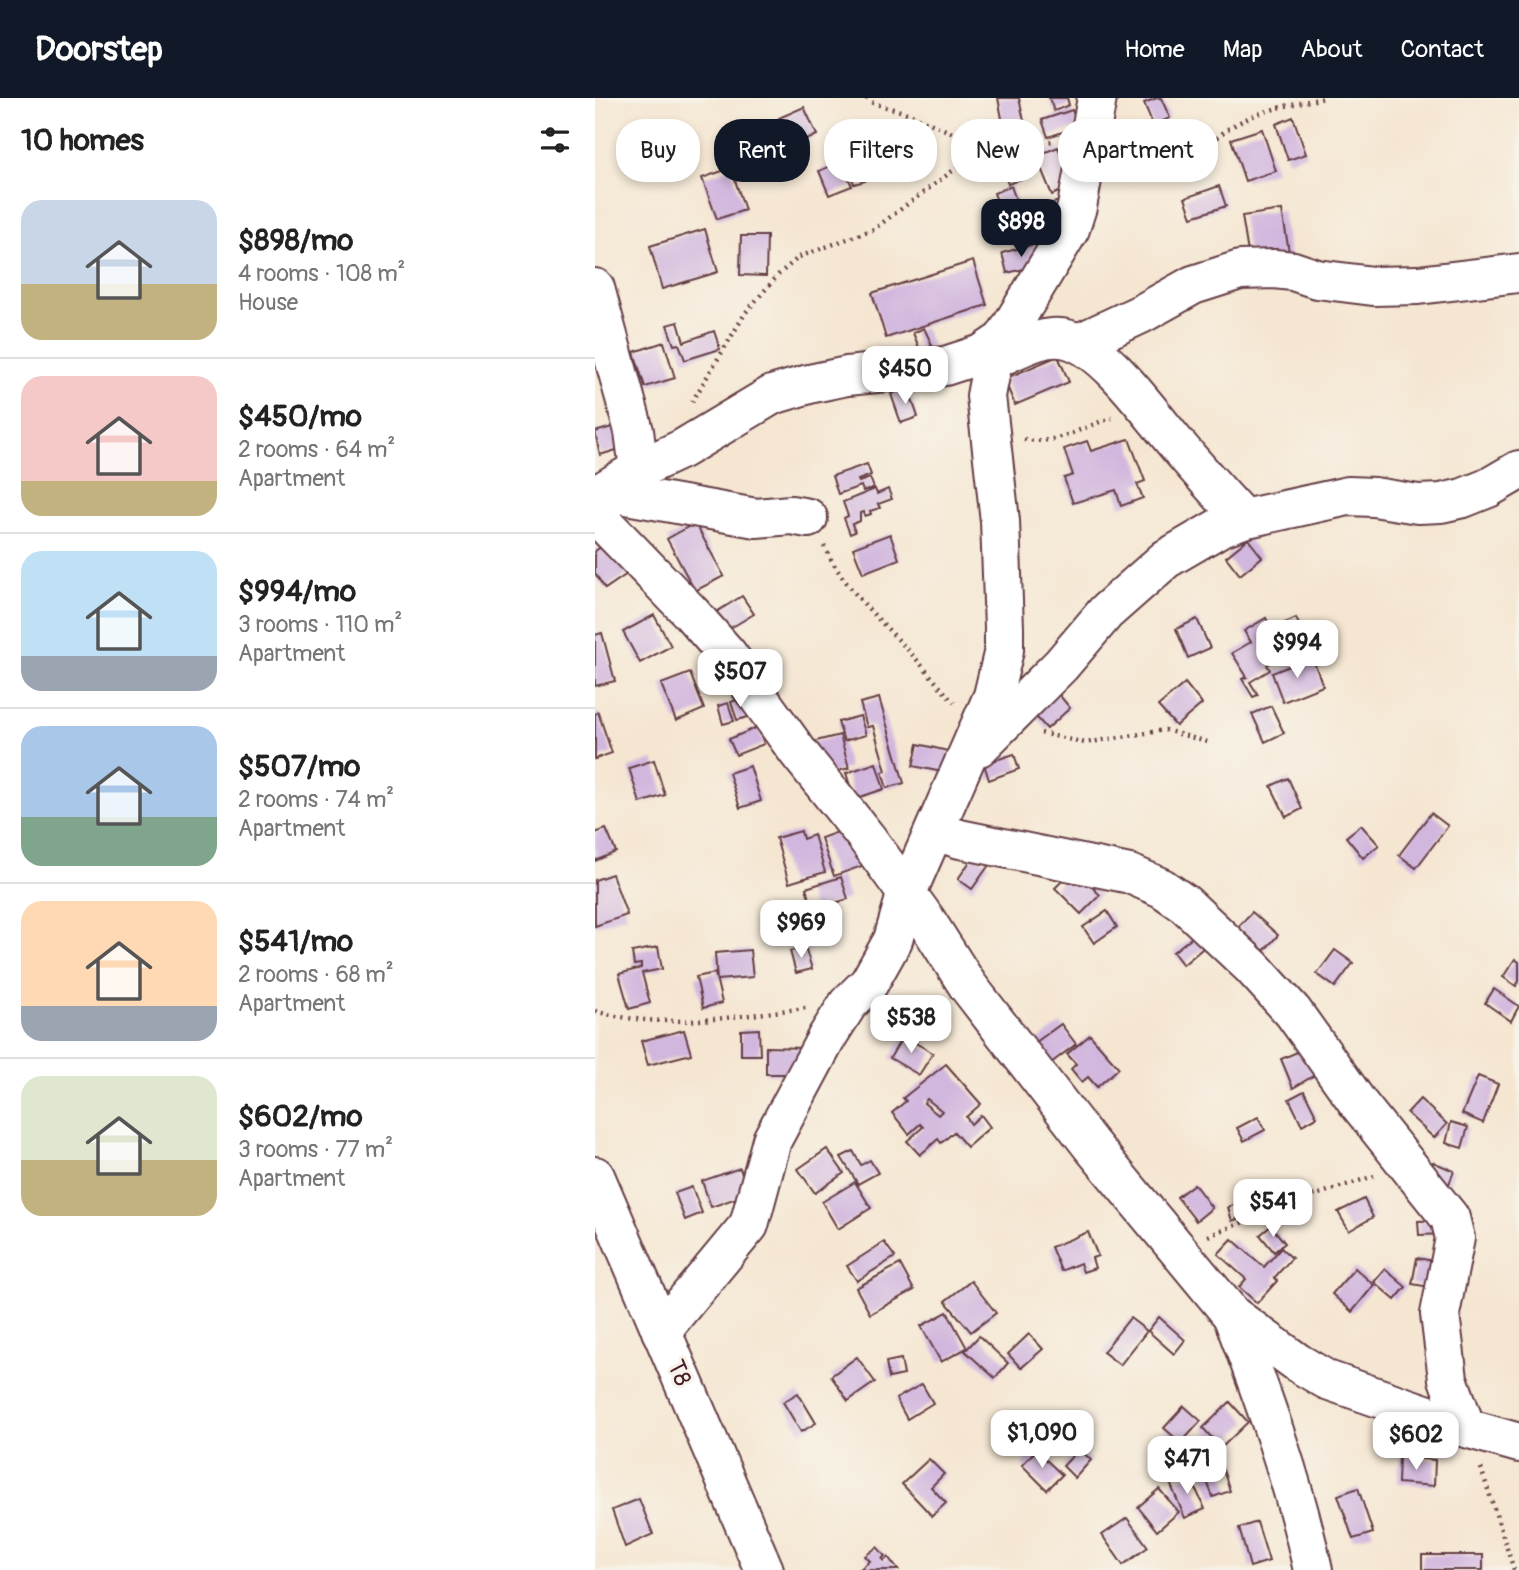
<!DOCTYPE html>
<html lang="en">
<head>
<meta charset="utf-8">
<style>
  body { margin:0; font-family:Pangolin,sans-serif; background:#f2f2f2; color:#222; height:100vh; display:flex; flex-direction:column; font-size:26px; white-space:nowrap }
  * { box-sizing:border-box; margin:0 }
  p { font-size:23px; color:#767676 }
  .icon { flex:none; width:38px; height:38px; fill:none; stroke:currentColor; stroke-width:2; stroke-linecap:round; stroke-linejoin:round }
  .map { position:relative; flex:1; overflow:hidden }
  .panel { display:flex; flex-direction:column; background:#fff; width:595px }
  .panel>* { flex:none }
  .banner { position:absolute; left:21px; top:21px; width:665px; height:63px; display:flex; gap:14px }
  .price { position:absolute; translate:-50% -60px; padding:0 16px; border-radius:14px; background:#fff; color:#222; font-size:23px; line-height:46px; filter:drop-shadow(0 2px 4px #0008) }
  .price::after { content:''; position:absolute; left:50%; top:42px; width:21px; height:16px; margin-left:-10px; background:inherit; clip-path:polygon(0 0,100% 0,50% 100%) }
  .price.current { background:#111827; color:#fff }
  ul { padding:0; list-style:none }
  li { display:flex; align-items:center; gap:21px; height:175px; padding:0 21px }
  li+li { border-top:2px solid #e0e0e0 }
  li span { display:grid; place-items:center; flex:none; width:196px; height:140px; border-radius:21px; color:#555 }
  li>.icon { margin-inline-start:auto }
  span .icon { width:84px; height:84px; fill:#fffc; stroke-width:1 }
  li b { font-size:30px }
  h2 { display:flex; justify-content:space-between; align-items:center; height:84px; padding:0 21px; font-size:30px }
  .pill { padding:0 24px; border-radius:28px; background:#fff; box-shadow:0 4px 10px #0003; font-size:24px; line-height:63px }
  .pill.current { background:#111827; color:#fff }
  header { display:flex; align-items:center; gap:42px; box-sizing:border-box; height:98px; padding:0 35px; background:#111827; color:#fff }
  header strong { font-size:33px }
  nav { display:flex; gap:38px; margin-inline-start:auto; font-size:24px }
  main { display:flex; flex:1; min-height:0 }
  .map>svg:first-child { display:block }
</style>
</head>
<body>
<header>
<strong>Doorstep</strong>
<nav><a>Home</a><a>Map</a><a>About</a><a>Contact</a></nav>
</header>
<main>
<section class="panel">
<h2>10 homes<svg class="icon" aria-label="filters" viewBox="0 0 24 24"><path d="M4 7h16M4 17h16"/><circle cx="9" cy="7" r="2"/><circle cx="15" cy="17" r="2"/></svg></h2>
<ul>
<li><span style="background:linear-gradient(#c9d6e8 60%,#c2b280 0)"><svg class="icon" aria-label="home" viewBox="0 0 24 24"><path d="M3 11l9-7 9 7M6 9v11h12V9"/></svg></span><div><b>$898/mo</b><p>4 rooms · 108 m²</p><p>House</p></div></li>
<li><span style="background:linear-gradient(#f6c9c9 75%,#c2b280 0)"><svg class="icon" aria-label="home" viewBox="0 0 24 24"><path d="M3 11l9-7 9 7M6 9v11h12V9"/></svg></span><div><b>$450/mo</b><p>2 rooms · 64 m²</p><p>Apartment</p></div></li>
<li><span style="background:linear-gradient(#bfe0f5 75%,#9aa5b1 0)"><svg class="icon" aria-label="home" viewBox="0 0 24 24"><path d="M3 11l9-7 9 7M6 9v11h12V9"/></svg></span><div><b>$994/mo</b><p>3 rooms · 110 m²</p><p>Apartment</p></div></li>
<li><span style="background:linear-gradient(#a9c7e8 65%,#7fa58c 0)"><svg class="icon" aria-label="home" viewBox="0 0 24 24"><path d="M3 11l9-7 9 7M6 9v11h12V9"/></svg></span><div><b>$507/mo</b><p>2 rooms · 74 m²</p><p>Apartment</p></div></li>
<li><span style="background:linear-gradient(#ffd9b3 75%,#9aa5b1 0)"><svg class="icon" aria-label="home" viewBox="0 0 24 24"><path d="M3 11l9-7 9 7M6 9v11h12V9"/></svg></span><div><b>$541/mo</b><p>2 rooms · 68 m²</p><p>Apartment</p></div></li>
<li><span style="background:linear-gradient(#dfe7d0 60%,#c2b280 0)"><svg class="icon" aria-label="home" viewBox="0 0 24 24"><path d="M3 11l9-7 9 7M6 9v11h12V9"/></svg></span><div><b>$602/mo</b><p>3 rooms · 77 m²</p><p>Apartment</p></div></li>
</ul>
</section>
<div class="map">
<svg width="924" height="1472" viewBox="0 0 924 1472">
  <rect width="100%" height="100%" fill="#f7f3e8"/>
  <filter id="ink" filterUnits="userSpaceOnUse"><feTurbulence type="fractalNoise" baseFrequency=".0143" numOctaves="2"/><feDisplacementMap in="SourceGraphic" scale="14" xChannelSelector="R" yChannelSelector="G"/><feConvolveMatrix kernelMatrix="1 2 1 2 8 2 1 2 1" color-interpolation-filters="sRGB"/></filter>
  <filter id="wash" filterUnits="userSpaceOnUse"><feTurbulence type="fractalNoise" baseFrequency=".00686" numOctaves="4" result="noise"/><feDisplacementMap in="SourceGraphic" scale="28" xChannelSelector="R" yChannelSelector="G"/><feGaussianBlur stdDeviation="1.57" result="paint"/><feColorMatrix in="noise" values="0 0 0 0 0 0 0 0 0 0 0 0 0 0 0 0 0 1.4 0 .05"/><feComposite in="paint" operator="in"/></filter>
  <g filter="url(#wash)">
    <rect width="100%" height="100%" fill="#f5e6d2"/>
    <g id="blocks">
      <g fill="#d1b6de" fill-rule="evenodd">
        <polygon points="403,0 424,0 432,37 411,41"/>
        <polygon points="454,0 472,0 474,7 459,13"/>
        <polygon points="562,0 566,0 575,20 558,27 549,5"/>
        <polygon points="209,9 222,37 197,49 184,20"/>
        <polygon points="477,12 483,29 453,39 447,22"/>
        <polygon points="698,19 711,56 693,62 681,26"/>
        <polygon points="568,25 577,51 540,65 531,39"/>
        <polygon points="667,31 681,73 650,83 636,41"/>
        <polygon points="463,49 479,88 457,97 441,58"/>
        <polygon points="424,55 432,79 413,86 404,62"/>
        <polygon points="246,63 257,88 234,97 224,73"/>
        <polygon points="265,69 270,83 259,86 255,73"/>
        <polygon points="136,70 150,112 122,121 107,80"/>
        <polygon points="416,88 426,116 409,122 399,95"/>
        <polygon points="624,88 631,108 597,119 590,100"/>
        <polygon points="464,103 471,126 435,138 428,114"/>
        <polygon points="687,112 695,160 655,167 647,118"/>
        <polygon points="110,131 123,174 67,191 55,148"/>
        <polygon points="146,138 172,138 171,178 145,177"/>
        <polygon points="440,146 446,167 412,175 407,155"/>
        <polygon points="378,163 392,207 291,240 277,195"/>
        <polygon points="83,224 89,244 119,233 125,251 90,262 84,246 79,247 72,227"/>
        <polygon points="329,230 337,247 325,252 318,235"/>
        <polygon points="69,244 80,280 50,289 39,254"/>
        <polygon points="463,258 474,284 420,307 409,281"/>
        <polygon points="313,290 323,319 306,325 296,296"/>
        <polygon points="24,327 31,349 5,357 0,334"/>
        <polygon points="534,341 550,383 542,386 548,400 526,408 521,392 478,405 469,380 478,377 469,351 492,343 496,353"/>
        <polygon points="272,366 276,377 263,382 264,384 275,380 279,390 268,393 266,388 243,396 237,378"/>
        <polygon points="280,391 282,396 293,391 297,401 283,406 285,410 275,413 276,416 270,418 269,414 265,415 265,423 257,426 260,434 255,436 249,420 253,418 248,404"/>
        <polygon points="100,425 129,478 100,493 72,441"/>
        <polygon points="295,436 304,461 268,475 258,450"/>
        <polygon points="653,441 667,459 645,477 631,459"/>
        <polygon points="12,445 32,476 10,491 0,475 0,453"/>
        <polygon points="147,498 159,516 129,534 118,516"/>
        <polygon points="59,517 76,548 45,565 28,534"/>
        <polygon points="671,520 679,535 674,537 687,558 672,567 675,572 655,584 663,597 658,599 647,581 652,579 637,555 656,544 649,533"/>
        <polygon points="701,520 715,551 693,561 679,530"/>
        <polygon points="602,521 615,550 593,560 581,531"/>
        <polygon points="7,535 20,583 0,588 0,537"/>
        <polygon points="717,559 728,588 688,604 677,575"/>
        <polygon points="95,575 109,611 81,623 66,586"/>
        <polygon points="590,585 607,606 581,628 563,608"/>
        <polygon points="461,593 475,610 452,631 437,614"/>
        <polygon points="147,600 153,619 142,622 136,604"/>
        <polygon points="284,600 309,685 292,690 287,674 291,673 278,628 272,629 265,605"/>
        <polygon points="133,605 139,623 128,626 123,608"/>
        <polygon points="676,608 689,635 670,644 657,616"/>
        <polygon points="3,614 17,655 0,661 0,616"/>
        <polygon points="265,618 271,637 249,643 243,624"/>
        <polygon points="163,629 169,646 141,657 134,641"/>
        <polygon points="245,637 254,670 226,678 217,644"/>
        <polygon points="323,646 357,654 352,675 318,668"/>
        <polygon points="419,656 424,671 394,682 389,666"/>
        <polygon points="59,662 70,697 45,705 34,670"/>
        <polygon points="281,665 289,691 259,701 251,675"/>
        <polygon points="155,668 166,703 145,710 134,675"/>
        <polygon points="693,680 707,711 691,719 676,688"/>
        <polygon points="836,715 853,728 821,770 804,757"/>
        <polygon points="766,727 784,747 768,760 751,739"/>
        <polygon points="254,730 267,768 239,778 226,740"/>
        <polygon points="11,731 21,754 0,763 0,735"/>
        <polygon points="206,733 208,741 219,737 230,774 194,785 181,740"/>
        <polygon points="380,756 394,767 377,791 363,781"/>
        <polygon points="479,771 505,797 486,816 460,790"/>
        <polygon points="17,776 32,817 0,828 0,782"/>
        <polygon points="246,779 253,801 218,812 211,790"/>
        <polygon points="512,813 522,829 499,845 488,829"/>
        <polygon points="657,814 683,837 669,853 643,829"/>
        <polygon points="605,833 614,845 588,867 578,854"/>
        <polygon points="63,849 67,871 47,875 55,905 34,911 24,876 46,870 46,866 39,867 37,854"/>
        <polygon points="210,849 217,871 201,875 195,853"/>
        <polygon points="155,852 158,879 122,882 120,855"/>
        <polygon points="740,852 758,865 740,889 722,876"/>
        <polygon points="920,861 924,864 924,883 921,888 908,879"/>
        <polygon points="120,875 127,905 108,910 101,879"/>
        <polygon points="899,891 924,908 916,923 890,905"/>
        <polygon points="466,926 481,946 452,968 437,947"/>
        <polygon points="164,931 165,957 146,957 146,932"/>
        <polygon points="89,932 96,956 53,967 46,943"/>
        <polygon points="495,937 524,970 502,989 493,979 487,984 476,971 481,966 472,956"/>
        <polygon points="308,938 338,955 324,977 295,960"/>
        <polygon points="716,948 726,973 698,990 686,961"/>
        <polygon points="171,949 210,950 210,976 171,976"/>
        <path d="M351,966l35,40 -15,13 5,7 10,-9 9,12 -23,20 -13,-15 -13,11 -3,-4 -18,16 -13,-14 16,-14 -3,-3 -11,10 -17,-21 14,-12 -3,-3zM332,1001l15,12 -4,4 -14,-12z"/>
        <polygon points="883,978 903,986 888,1025 867,1016"/>
        <polygon points="709,993 722,1019 707,1027 694,1001"/>
        <polygon points="825,1001 852,1026 839,1040 812,1015"/>
        <polygon points="663,1019 670,1032 649,1043 642,1030"/>
        <polygon points="856,1024 873,1029 867,1050 851,1045"/>
        <polygon points="232,1051 249,1075 220,1095 203,1071"/>
        <polygon points="258,1053 266,1067 275,1062 283,1075 263,1086 246,1059"/>
        <polygon points="838,1064 859,1073 854,1086 833,1078"/>
        <polygon points="145,1070 153,1096 116,1109 107,1083"/>
        <polygon points="260,1084 276,1110 243,1131 227,1104"/>
        <polygon points="599,1086 617,1110 601,1123 582,1099"/>
        <polygon points="97,1089 107,1115 90,1122 80,1095"/>
        <polygon points="654,1101 659,1115 637,1123 633,1109"/>
        <polygon points="769,1101 778,1119 754,1133 743,1114"/>
        <polygon points="850,1122 851,1136 824,1137 823,1123"/>
        <polygon points="676,1128 690,1145 679,1154 665,1137"/>
        <polygon points="493,1134 503,1158 497,1160 500,1170 488,1174 485,1165 466,1173 456,1149"/>
        <polygon points="637,1141 669,1169 686,1150 697,1160 679,1180 682,1183 662,1205 644,1189 651,1181 623,1156"/>
        <polygon points="289,1144 300,1159 262,1183 252,1168"/>
        <polygon points="822,1160 845,1164 841,1190 817,1186"/>
        <polygon points="305,1166 319,1192 275,1216 261,1190"/>
        <polygon points="760,1170 779,1187 757,1214 737,1196"/>
        <polygon points="790,1171 811,1189 800,1202 779,1184"/>
        <polygon points="376,1183 401,1215 376,1234 350,1203"/>
        <polygon points="352,1214 372,1250 346,1264 326,1228"/>
        <polygon points="564,1219 590,1242 579,1256 553,1233"/>
        <polygon points="535,1220 552,1233 525,1267 508,1254"/>
        <polygon points="434,1236 448,1251 426,1270 413,1256"/>
        <polygon points="384,1238 413,1265 400,1280 370,1253"/>
        <polygon points="262,1259 280,1284 253,1303 236,1278"/>
        <polygon points="306,1261 309,1277 294,1280 291,1264"/>
        <polygon points="327,1286 338,1305 312,1321 301,1301"/>
        <polygon points="203,1295 221,1325 206,1334 188,1304"/>
        <polygon points="635,1304 653,1324 626,1350 608,1330"/>
        <polygon points="589,1308 606,1323 586,1345 569,1330"/>
        <polygon points="802,1338 822,1340 822,1348 827,1348 828,1340 845,1341 844,1357 801,1353"/>
        <polygon points="484,1351 496,1362 480,1380 468,1368"/>
        <polygon points="441,1352 467,1377 452,1392 427,1367"/>
        <polygon points="804,1359 840,1362 839,1388 803,1385"/>
        <polygon points="334,1361 349,1376 336,1389 351,1405 337,1418 307,1386"/>
        <polygon points="626,1366 635,1393 618,1399 608,1373"/>
        <polygon points="594,1376 610,1411 590,1420 575,1385"/>
        <polygon points="763,1390 778,1435 758,1441 743,1397"/>
        <polygon points="564,1391 584,1414 562,1433 543,1409"/>
        <polygon points="44,1401 58,1436 30,1449 17,1412"/>
        <polygon points="532,1420 553,1449 528,1467 507,1437"/>
        <polygon points="662,1424 674,1463 655,1469 644,1430"/>
        <polygon points="282,1449 290,1458 287,1461 289,1463 293,1459 303,1472 264,1472 275,1463 270,1458"/>
        <rect x="827" y="1457" width="61" height="15"/>
      </g>
    </g>
  </g>
  <g filter="url(#ink)">
    <use href="#blocks" fill-opacity="0" stroke="#643d44" stroke-width="2"/>
    <g fill="none" stroke-linecap="round" stroke-linejoin="round">
      <defs>
        <g id="minor">
          <polyline points="0,190 39,333 44,371"/>
          <polyline points="484,245 548,215 598,187 645,172 679,171 698,173 722,181 778,188 823,187 924,175"/>
          <path d="M400,261c21,-9 48,-26 72,-20 40,10 84,76 111,107 21,25 43,49 65,73"/>
          <polyline points="9,393 161,420 196,417 213,420"/>
          <polyline points="0,398 44,371 87,351 177,297 214,286 252,278 350,268 387,256 408,242"/>
          <polyline points="0,416 96,515 133,557 203,654 271,739 331,822 373,888 496,1047 637,1217 703,1265 732,1282 871,1330 924,1345"/>
          <polyline points="384,649 466,567 511,514 571,461 624,430 648,421 753,398 779,399 823,406 846,405 868,400 893,390 924,372"/>
          <polyline points="340,733 365,741 535,776 567,790 590,806 657,869 698,914 763,1005 855,1120 860,1140 845,1216 853,1281 871,1330"/>
          <polyline points="0,1078 169,1472"/>
          <path d="M637,1217c32,84 62,167 81,255"/>
          <polyline points="66,1233 154,1127 177,1042 232,939 253,906 274,885 298,842 311,797 398,598 409,552 409,530 405,423 391,298 396,272 408,242 475,131 482,109 502,0"/>
        </g>
      </defs>
      <use href="#minor" stroke="#643d44" stroke-width="42"/>
      <g stroke="#643d44" stroke-width="4.5" stroke-dasharray="2 5" stroke-linecap="butt">
        <polyline points="271,0 278,5 312,15 364,38 407,50"/>
        <path d="M523,70c37,9 57,13 85,-16 10,-9 17,-19 28,-25 28,-17 62,-23 94,-29"/>
        <polyline points="97,304 151,214 184,176 204,159 279,131 356,74 387,56 407,50 459,43"/>
        <path d="M429,341c29,8 59,-13 88,-21"/>
        <path d="M229,448c20,42 52,70 83,103 16,17 31,36 47,54"/>
        <polyline points="446,635 490,645 570,632 616,645"/>
        <path d="M0,913c70,20 140,5 211,-3"/>
        <polyline points="613,1138 696,1105 779,1078"/>
        <polyline points="886,1370 919,1472"/>
      </g>
      <use href="#minor" stroke="#fff" stroke-width="38"/>
    </g>
  </g>
  <g text-anchor="middle" dominant-baseline="central" stroke-width="6" stroke-linejoin="round" paint-order="stroke">
    <g font-size="24" fill="#4a1f2b" stroke="#f7f3e8">
      <text transform="translate(84 1275) rotate(67)">T8</text>
    </g>
  </g>
</svg>
<b class="price current" style="left:426px;top:161px">$898</b>
<b class="price" style="left:310px;top:308px">$450</b>
<b class="price" style="left:702px;top:582px">$994</b>
<b class="price" style="left:145px;top:611px">$507</b>
<b class="price" style="left:206px;top:862px">$969</b>
<b class="price" style="left:316px;top:957px">$538</b>
<b class="price" style="left:678px;top:1141px">$541</b>
<b class="price" style="left:447px;top:1372px">$1,090</b>
<b class="price" style="left:821px;top:1374px">$602</b>
<b class="price" style="left:592px;top:1398px">$471</b>
<div class="banner">
<a class="pill">Buy</a>
<a class="pill current">Rent</a>
<a class="pill">Filters</a>
<a class="pill">New</a>
<a class="pill">Apartment</a>
</div>
</div>
</main>
</body>
</html>
